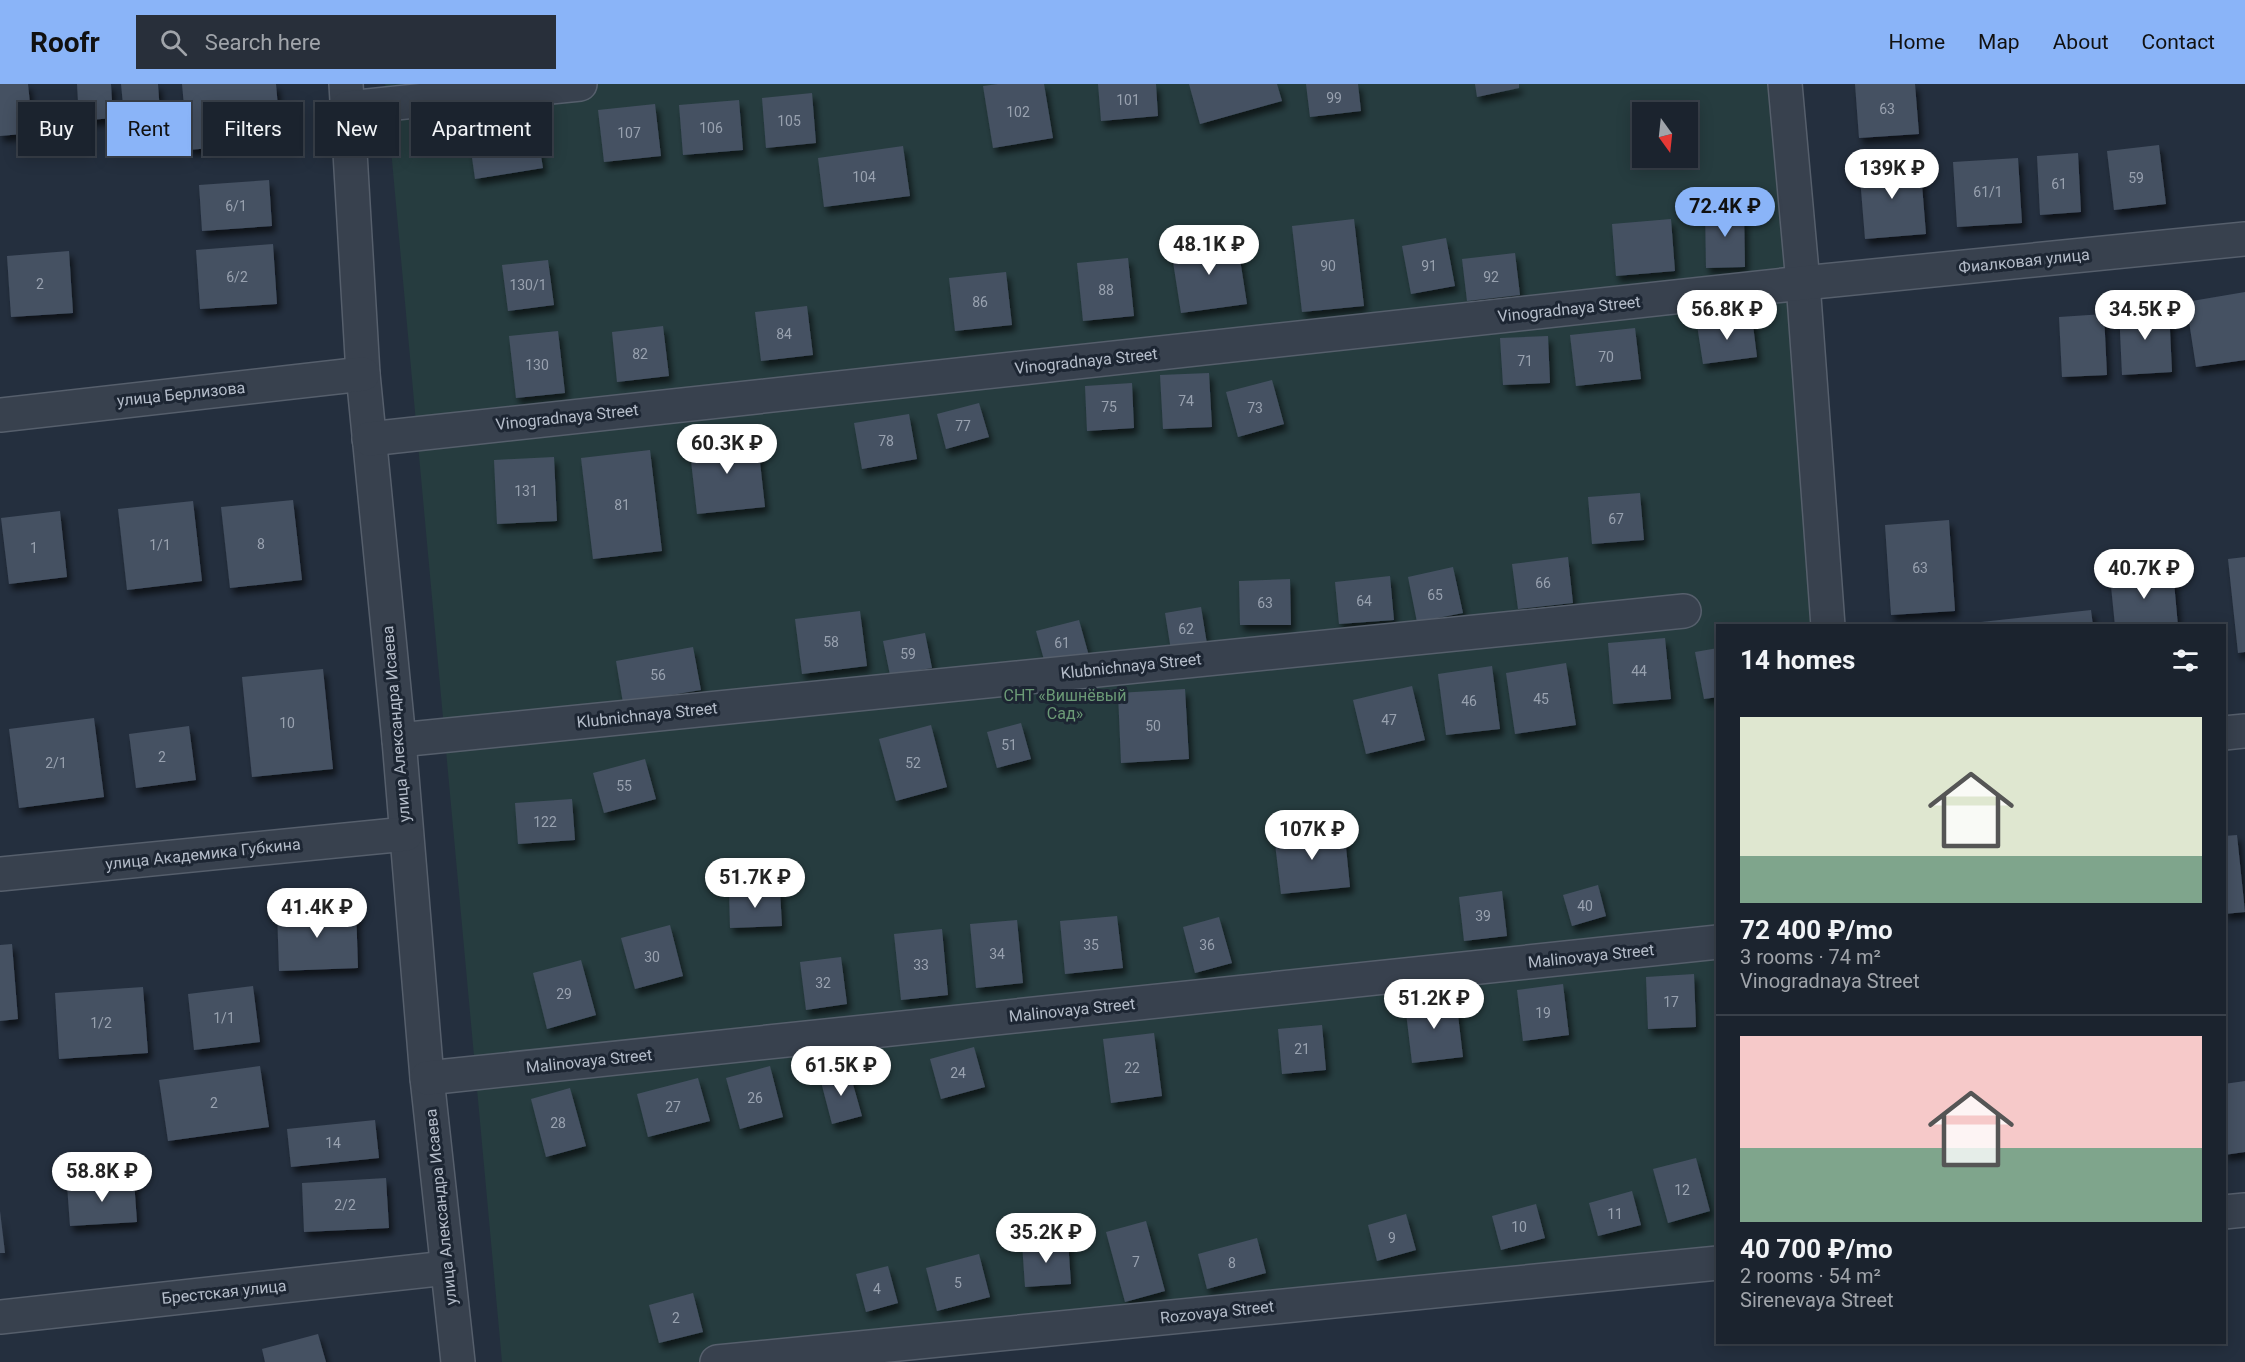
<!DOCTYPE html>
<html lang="en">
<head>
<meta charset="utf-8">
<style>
  body { margin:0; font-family:Roboto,sans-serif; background:#282f3a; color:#f1f3f6; height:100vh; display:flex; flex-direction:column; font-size:22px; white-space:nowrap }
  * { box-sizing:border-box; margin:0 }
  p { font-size:20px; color:#a0a4aa }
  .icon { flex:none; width:33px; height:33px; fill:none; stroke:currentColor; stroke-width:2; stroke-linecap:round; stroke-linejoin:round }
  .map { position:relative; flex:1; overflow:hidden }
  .drawer { position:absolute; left:1716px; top:540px; width:510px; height:720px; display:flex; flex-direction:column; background:#1b232e; border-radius:0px; box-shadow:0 3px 15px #0003,0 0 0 2px #39404a }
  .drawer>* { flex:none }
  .banner { position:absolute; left:18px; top:18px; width:570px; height:54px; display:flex; gap:12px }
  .needle { width:39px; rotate:165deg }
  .tools { position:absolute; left:1632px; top:18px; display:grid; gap:12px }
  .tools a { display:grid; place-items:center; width:66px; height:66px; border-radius:0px; background:#1b232e; box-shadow:0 3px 15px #0003,0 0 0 2px #39404a; font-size:30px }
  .price { position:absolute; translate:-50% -51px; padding:0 14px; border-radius:21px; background:#fff; color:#222; font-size:20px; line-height:39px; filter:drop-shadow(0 2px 3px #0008) }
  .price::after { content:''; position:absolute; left:50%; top:36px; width:18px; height:14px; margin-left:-9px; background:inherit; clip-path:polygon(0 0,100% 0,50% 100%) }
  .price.selected { background:#8ab4f8; color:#111 }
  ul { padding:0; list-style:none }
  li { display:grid; align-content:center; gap:12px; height:318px; padding:0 24px }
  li+li { border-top:2px solid #39404a }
  li span { display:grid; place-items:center; height:186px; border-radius:0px; color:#555 }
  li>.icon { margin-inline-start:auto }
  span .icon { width:108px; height:108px; fill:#fffc; stroke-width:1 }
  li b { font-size:26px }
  h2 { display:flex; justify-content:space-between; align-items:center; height:72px; padding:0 24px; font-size:26px }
  .pill { padding:0 21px; border-radius:0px; background:#1b232e; box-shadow:0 3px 15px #0003,0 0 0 2px #39404a; font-size:21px; line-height:54px }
  .pill.selected { background:#8ab4f8; color:#111 }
  header { display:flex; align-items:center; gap:36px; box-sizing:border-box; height:84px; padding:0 30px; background:#8ab4f8; color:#111 }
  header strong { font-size:28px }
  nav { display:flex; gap:33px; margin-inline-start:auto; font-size:21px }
  .search { width:420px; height:54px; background:#282f3a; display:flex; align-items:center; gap:15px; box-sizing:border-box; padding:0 21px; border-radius:0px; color:#a0a4aa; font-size:22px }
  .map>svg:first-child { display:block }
</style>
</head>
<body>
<header>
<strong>Roofr</strong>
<div class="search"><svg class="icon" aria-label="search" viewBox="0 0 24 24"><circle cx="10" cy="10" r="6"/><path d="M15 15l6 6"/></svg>Search here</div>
<nav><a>Home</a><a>Map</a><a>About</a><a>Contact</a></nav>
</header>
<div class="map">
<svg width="2245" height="1278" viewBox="0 0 2245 1278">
  <defs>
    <filter id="shadow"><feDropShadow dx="3.5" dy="6" stdDeviation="3" flood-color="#0009"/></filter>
  </defs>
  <rect width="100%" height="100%" fill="#242f3e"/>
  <path fill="#263c3f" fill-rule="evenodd" d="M385,0h1400l43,541 -110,1 -1,637 -1000,99h-215zM1642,28h46v46h-46z"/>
  <g fill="#455162" filter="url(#shadow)">
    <polygon points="0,0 28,0 33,49 0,52"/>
    <polygon points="77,0 111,0 113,34 79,37"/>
    <polygon points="121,0 158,0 160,29 124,32"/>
    <polygon points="182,0 276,0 281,58 188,66"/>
    <polygon points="998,0 1044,0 1053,54 993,64 983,2"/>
    <polygon points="1098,0 1156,0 1158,32 1101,37"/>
    <polygon points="1189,0 1277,0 1282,17 1200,40"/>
    <polygon points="1306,0 1358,0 1361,27 1310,33"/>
    <polygon points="1475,0 1519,0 1519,4 1477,13"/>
    <polygon points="1855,0 1915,0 1919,50 1859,54"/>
    <polygon points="812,9 816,59 766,64 762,14"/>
    <polygon points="739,16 743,66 683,71 679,21"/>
    <polygon points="655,20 661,72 604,78 598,26"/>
    <polygon points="535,35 543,84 475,95 468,45"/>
    <polygon points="2159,61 2166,120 2114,126 2107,67"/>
    <polygon points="903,62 910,112 824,123 818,74"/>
    <polygon points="2078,69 2081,128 2040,131 2037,72"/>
    <polygon points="2018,74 2022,139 1957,143 1953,78"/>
    <polygon points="1920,76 1926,150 1865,155 1859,81"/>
    <polygon points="269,96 272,142 202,147 199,101"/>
    <polygon points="1705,124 1744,124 1745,183 1706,184"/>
    <polygon points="1354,135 1364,222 1302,228 1292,142"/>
    <polygon points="1671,135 1675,187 1616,192 1612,140"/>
    <polygon points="1446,154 1455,202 1411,210 1402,162"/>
    <polygon points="1237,156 1247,220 1181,229 1171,165"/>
    <polygon points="273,160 277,220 200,225 196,166"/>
    <polygon points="69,167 73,229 11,233 7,172"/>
    <polygon points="1515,169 1520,211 1467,217 1462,175"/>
    <polygon points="1128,174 1134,232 1083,237 1077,179"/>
    <polygon points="548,176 554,221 508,227 502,181"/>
    <polygon points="1006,188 1012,241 955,247 949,194"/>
    <polygon points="2245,208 2245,276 2196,283 2186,218"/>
    <polygon points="807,222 813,271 761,277 755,228"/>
    <polygon points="2169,224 2172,288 2122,291 2119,226"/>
    <polygon points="2104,230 2107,291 2062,293 2059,233"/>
    <polygon points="1752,233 1757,273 1703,280 1697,241"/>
    <polygon points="663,242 669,292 617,298 612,248"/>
    <polygon points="1635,244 1641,295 1576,302 1570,251"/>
    <polygon points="558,247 565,309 516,314 509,252"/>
    <polygon points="1548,252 1550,299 1503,301 1500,254"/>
    <polygon points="1209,289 1212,343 1163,345 1160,291"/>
    <polygon points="1272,296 1284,340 1238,353 1226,308"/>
    <polygon points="1132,299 1134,344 1087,347 1085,302"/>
    <polygon points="979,319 989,353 946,365 937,330"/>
    <polygon points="909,330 917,375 862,385 854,339"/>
    <polygon points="757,351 765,423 697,430 689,359"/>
    <polygon points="650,366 662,467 593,475 581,374"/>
    <polygon points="554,373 557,437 497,440 494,376"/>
    <polygon points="1640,409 1644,456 1592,460 1588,413"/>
    <polygon points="293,416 302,496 230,504 221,423"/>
    <polygon points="193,417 202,497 127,506 118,425"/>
    <polygon points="60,427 67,493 9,500 1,434"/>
    <polygon points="1949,436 1955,527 1891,531 1885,441"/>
    <polygon points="1568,473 1573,519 1518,525 1512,480"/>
    <polygon points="2245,473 2245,568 2238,569 2228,475"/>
    <polygon points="1453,483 1463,529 1417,538 1408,493"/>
    <polygon points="2173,487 2178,542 2115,542 2110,492"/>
    <polygon points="1390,492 1394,536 1339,540 1335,498"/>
    <polygon points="1290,495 1291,541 1240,541 1239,497"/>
    <polygon points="1201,523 1207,560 1171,566 1165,529"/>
    <polygon points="2091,526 2093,542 1981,542 1981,538"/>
    <polygon points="860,527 867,582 802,590 795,535"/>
    <polygon points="1079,536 1089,572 1046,583 1036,547"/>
    <polygon points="925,549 932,584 890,591 883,557"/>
    <polygon points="1665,554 1671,615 1613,620 1608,559"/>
    <polygon points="693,563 701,606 623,619 616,577"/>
    <polygon points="1718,564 1718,613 1704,615 1695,568"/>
    <polygon points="1566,579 1576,641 1515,650 1506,589"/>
    <polygon points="1492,582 1500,645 1446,651 1438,590"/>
    <polygon points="323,585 333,685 252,693 242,593"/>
    <polygon points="1412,602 1425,656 1366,670 1353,616"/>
    <polygon points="1185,605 1189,675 1121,679 1118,609"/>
    <polygon points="94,634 104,713 19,724 9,645"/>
    <polygon points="1021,639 1031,675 997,684 987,648"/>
    <polygon points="931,641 947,703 896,717 879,655"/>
    <polygon points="189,642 196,696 136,704 129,650"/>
    <polygon points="645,675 656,715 604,729 593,689"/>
    <polygon points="572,715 575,756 518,760 515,719"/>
    <polygon points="1344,743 1350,803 1281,810 1274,751"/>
    <polygon points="2237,751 2245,828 2224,830 2224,752"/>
    <polygon points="1598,801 1606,832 1572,842 1563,811"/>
    <polygon points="780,806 782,842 730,844 729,808"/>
    <polygon points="1502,807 1507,852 1464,857 1459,813"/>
    <polygon points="356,823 358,884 279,887 277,825"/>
    <polygon points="1117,832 1123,884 1065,890 1060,837"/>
    <polygon points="1219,833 1232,879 1195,889 1183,843"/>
    <polygon points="1017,836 1023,899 976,904 970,840"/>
    <polygon points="670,841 683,892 635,905 621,854"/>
    <polygon points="942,845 948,911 901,916 894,850"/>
    <polygon points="12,860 18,935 0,937 0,861"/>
    <polygon points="841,873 847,920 806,926 800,878"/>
    <polygon points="581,876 596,931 547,945 533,889"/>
    <polygon points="1694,890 1696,943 1648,945 1646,893"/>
    <polygon points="1563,900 1569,951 1523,957 1517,906"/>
    <polygon points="253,902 260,958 194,966 188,910"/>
    <polygon points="143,903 148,969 59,975 55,909"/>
    <polygon points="1456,914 1463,973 1412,979 1405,920"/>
    <polygon points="1322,941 1326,986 1282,990 1278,945"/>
    <polygon points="1154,949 1162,1012 1111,1019 1103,955"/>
    <polygon points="974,963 985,1003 941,1015 930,975"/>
    <polygon points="260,982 269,1043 168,1057 159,996"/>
    <polygon points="770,982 783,1033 740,1045 726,994"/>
    <polygon points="849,986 862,1032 832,1040 820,994"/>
    <polygon points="698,994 710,1037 648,1053 637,1010"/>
    <polygon points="2245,997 2245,1068 2224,1071 2224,1000"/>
    <polygon points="570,1004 586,1062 546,1073 531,1015"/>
    <polygon points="375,1036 379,1074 291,1083 287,1045"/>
    <polygon points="1696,1074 1710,1127 1668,1139 1653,1085"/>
    <polygon points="386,1094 389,1144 304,1148 302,1099"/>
    <polygon points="134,1096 137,1138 70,1142 67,1101"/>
    <polygon points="1632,1107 1641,1141 1598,1152 1589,1119"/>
    <polygon points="1536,1120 1545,1154 1501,1166 1492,1132"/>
    <polygon points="0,1127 5,1169 0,1169"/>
    <polygon points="1406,1130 1416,1166 1377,1177 1368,1141"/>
    <polygon points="1146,1137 1165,1207 1125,1218 1106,1148"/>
    <polygon points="1257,1154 1266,1189 1207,1205 1198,1170"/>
    <polygon points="1068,1156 1071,1200 1025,1203 1022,1159"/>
    <polygon points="979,1170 990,1213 937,1227 926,1184"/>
    <polygon points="888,1182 898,1219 866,1228 856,1190"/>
    <polygon points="693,1209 703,1248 659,1259 649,1221"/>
    <polygon points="318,1250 326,1278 265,1278 262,1265"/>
  </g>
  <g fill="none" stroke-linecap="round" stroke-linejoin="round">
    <defs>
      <g id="minor">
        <polyline points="346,0 363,290 399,656 427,994 458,1278"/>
        <polyline points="1785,0 1803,199 1828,542"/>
        <polyline points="348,24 580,0"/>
        <polyline points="0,331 363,290"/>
        <polyline points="369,355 1803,199 2245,155"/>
        <polyline points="2224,649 2245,647"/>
        <polyline points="399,656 1684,527"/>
        <polyline points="0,790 406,750"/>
        <polyline points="427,994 1718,858"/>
        <polyline points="2224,1128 2245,1126"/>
        <polyline points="0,1233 447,1184"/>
        <polyline points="717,1278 1718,1179"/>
      </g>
    </defs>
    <use href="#minor" stroke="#565f6c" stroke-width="36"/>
    <use href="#minor" stroke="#38414e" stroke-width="33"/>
  </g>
  <g text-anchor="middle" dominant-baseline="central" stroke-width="6" stroke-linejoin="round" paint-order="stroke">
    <g font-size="14" fill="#98a1af">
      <text x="1334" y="14">99</text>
      <text x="1128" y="16">101</text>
      <text x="1887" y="25">63</text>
      <text x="1018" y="28">102</text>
      <text x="789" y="37">105</text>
      <text x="711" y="44">106</text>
      <text x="629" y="49">107</text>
      <text x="864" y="93">104</text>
      <text x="2136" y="94">59</text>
      <text x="2059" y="100">61</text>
      <text x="1988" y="108">61/1</text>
      <text x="236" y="122">6/1</text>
      <text x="1328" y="182">90</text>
      <text x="1429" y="182">91</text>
      <text x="237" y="193">6/2</text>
      <text x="1491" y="193">92</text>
      <text x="40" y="200">2</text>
      <text x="528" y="201">130/1</text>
      <text x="1106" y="206">88</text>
      <text x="980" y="218">86</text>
      <text x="784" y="250">84</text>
      <text x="640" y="270">82</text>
      <text x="1606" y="273">70</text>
      <text x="1525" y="277">71</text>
      <text x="537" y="281">130</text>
      <text x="1186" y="317">74</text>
      <text x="1109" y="323">75</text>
      <text x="1255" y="324">73</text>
      <text x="963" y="342">77</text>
      <text x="886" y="357">78</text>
      <text x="526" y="407">131</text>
      <text x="622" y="421">81</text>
      <text x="1616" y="435">67</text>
      <text x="261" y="460">8</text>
      <text x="160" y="461">1/1</text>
      <text x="34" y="464">1</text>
      <text x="1920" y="484">63</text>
      <text x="1543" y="499">66</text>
      <text x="1435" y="511">65</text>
      <text x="1364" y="517">64</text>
      <text x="1265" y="519">63</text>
      <text x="1186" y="545">62</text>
      <text x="831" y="558">58</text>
      <text x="1062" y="559">61</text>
      <text x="908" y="570">59</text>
      <text x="1639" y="587">44</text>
      <text x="658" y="591">56</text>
      <text x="1541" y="615">45</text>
      <text x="1469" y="617">46</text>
      <text x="1389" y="636">47</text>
      <text x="287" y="639">10</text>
      <text x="1153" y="642">50</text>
      <text x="1009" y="661">51</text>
      <text x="162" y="673">2</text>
      <text x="56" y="679">2/1</text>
      <text x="913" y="679">52</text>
      <text x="624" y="702">55</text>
      <text x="545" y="738">122</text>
      <text x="1585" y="822">40</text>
      <text x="1483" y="832">39</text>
      <text x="1091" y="861">35</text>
      <text x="1207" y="861">36</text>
      <text x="997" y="870">34</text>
      <text x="652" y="873">30</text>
      <text x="921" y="881">33</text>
      <text x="823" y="899">32</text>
      <text x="564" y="910">29</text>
      <text x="1671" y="918">17</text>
      <text x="1543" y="929">19</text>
      <text x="224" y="934">1/1</text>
      <text x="101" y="939">1/2</text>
      <text x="1302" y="965">21</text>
      <text x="1132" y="984">22</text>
      <text x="958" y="989">24</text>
      <text x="755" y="1014">26</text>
      <text x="214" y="1019">2</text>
      <text x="673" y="1023">27</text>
      <text x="558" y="1039">28</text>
      <text x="333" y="1059">14</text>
      <text x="1682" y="1106">12</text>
      <text x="345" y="1121">2/2</text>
      <text x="1615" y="1130">11</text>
      <text x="1519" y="1143">10</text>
      <text x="1392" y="1154">9</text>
      <text x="1136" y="1178">7</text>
      <text x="1232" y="1179">8</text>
      <text x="958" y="1199">5</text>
      <text x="877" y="1205">4</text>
      <text x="676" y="1234">2</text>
    </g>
    <g font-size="16" fill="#b4bcc9" stroke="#1d2633">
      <text transform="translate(2024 177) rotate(-6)">Фиалковая улица</text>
      <text transform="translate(1569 225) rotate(-6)">Vinogradnaya Street</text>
      <text transform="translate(1086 277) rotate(-6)">Vinogradnaya Street</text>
      <text transform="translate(181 310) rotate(-6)">улица Берлизова</text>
      <text transform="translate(567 333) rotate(-6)">Vinogradnaya Street</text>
      <text transform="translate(1131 582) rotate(-6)">Klubnichnaya Street</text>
      <text transform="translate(647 631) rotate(-6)">Klubnichnaya Street</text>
      <text transform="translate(396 640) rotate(-95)">улица Александра Исаева</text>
      <text transform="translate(203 770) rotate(-6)">улица Академика Губкина</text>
      <text transform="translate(1591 872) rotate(-6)">Malinovaya Street</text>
      <text transform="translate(1072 926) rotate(-6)">Malinovaya Street</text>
      <text transform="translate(589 977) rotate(-6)">Malinovaya Street</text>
      <text transform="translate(441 1123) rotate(-96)">улица Александра Исаева</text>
      <text transform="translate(224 1208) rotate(-6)">Брестская улица</text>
      <text transform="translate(1217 1228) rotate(-6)">Rozovaya Street</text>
    </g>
    <g font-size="16" fill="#6b9a76" stroke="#1d2633">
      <text x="1065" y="611">СНТ «Вишнёвый<tspan x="1065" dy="18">Cад»</tspan></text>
    </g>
  </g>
</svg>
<div class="tools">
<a><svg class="needle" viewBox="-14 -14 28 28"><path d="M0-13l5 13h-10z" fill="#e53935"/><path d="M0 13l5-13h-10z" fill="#a0a4aa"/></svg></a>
</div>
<b class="price" style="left:1892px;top:116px">139K ₽</b>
<b class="price selected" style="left:1725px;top:154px">72.4K ₽</b>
<b class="price" style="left:1209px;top:192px">48.1K ₽</b>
<b class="price" style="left:1727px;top:257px">56.8K ₽</b>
<b class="price" style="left:2145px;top:257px">34.5K ₽</b>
<b class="price" style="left:727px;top:391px">60.3K ₽</b>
<b class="price" style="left:2144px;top:516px">40.7K ₽</b>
<b class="price" style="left:1312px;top:777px">107K ₽</b>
<b class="price" style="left:755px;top:825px">51.7K ₽</b>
<b class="price" style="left:317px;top:855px">41.4K ₽</b>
<b class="price" style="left:1434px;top:946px">51.2K ₽</b>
<b class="price" style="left:841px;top:1013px">61.5K ₽</b>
<b class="price" style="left:102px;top:1119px">58.8K ₽</b>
<b class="price" style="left:1046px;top:1180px">35.2K ₽</b>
<div class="banner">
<a class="pill">Buy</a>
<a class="pill selected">Rent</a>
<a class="pill">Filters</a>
<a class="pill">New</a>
<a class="pill">Apartment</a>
</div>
<section class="drawer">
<h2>14 homes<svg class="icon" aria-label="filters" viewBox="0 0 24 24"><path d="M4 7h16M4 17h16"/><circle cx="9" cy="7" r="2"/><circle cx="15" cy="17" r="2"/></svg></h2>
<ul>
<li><span style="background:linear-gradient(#dfe7d0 75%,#7fa58c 0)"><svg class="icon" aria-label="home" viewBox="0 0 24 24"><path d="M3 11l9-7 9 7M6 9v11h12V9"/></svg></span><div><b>72 400 ₽/mo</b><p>3 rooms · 74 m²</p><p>Vinogradnaya Street</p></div></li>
<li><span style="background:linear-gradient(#f6c9c9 60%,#7fa58c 0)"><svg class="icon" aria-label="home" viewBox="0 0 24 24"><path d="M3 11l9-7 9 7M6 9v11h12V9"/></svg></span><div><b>40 700 ₽/mo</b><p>2 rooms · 54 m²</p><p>Sirenevaya Street</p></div></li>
</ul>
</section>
</div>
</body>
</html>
